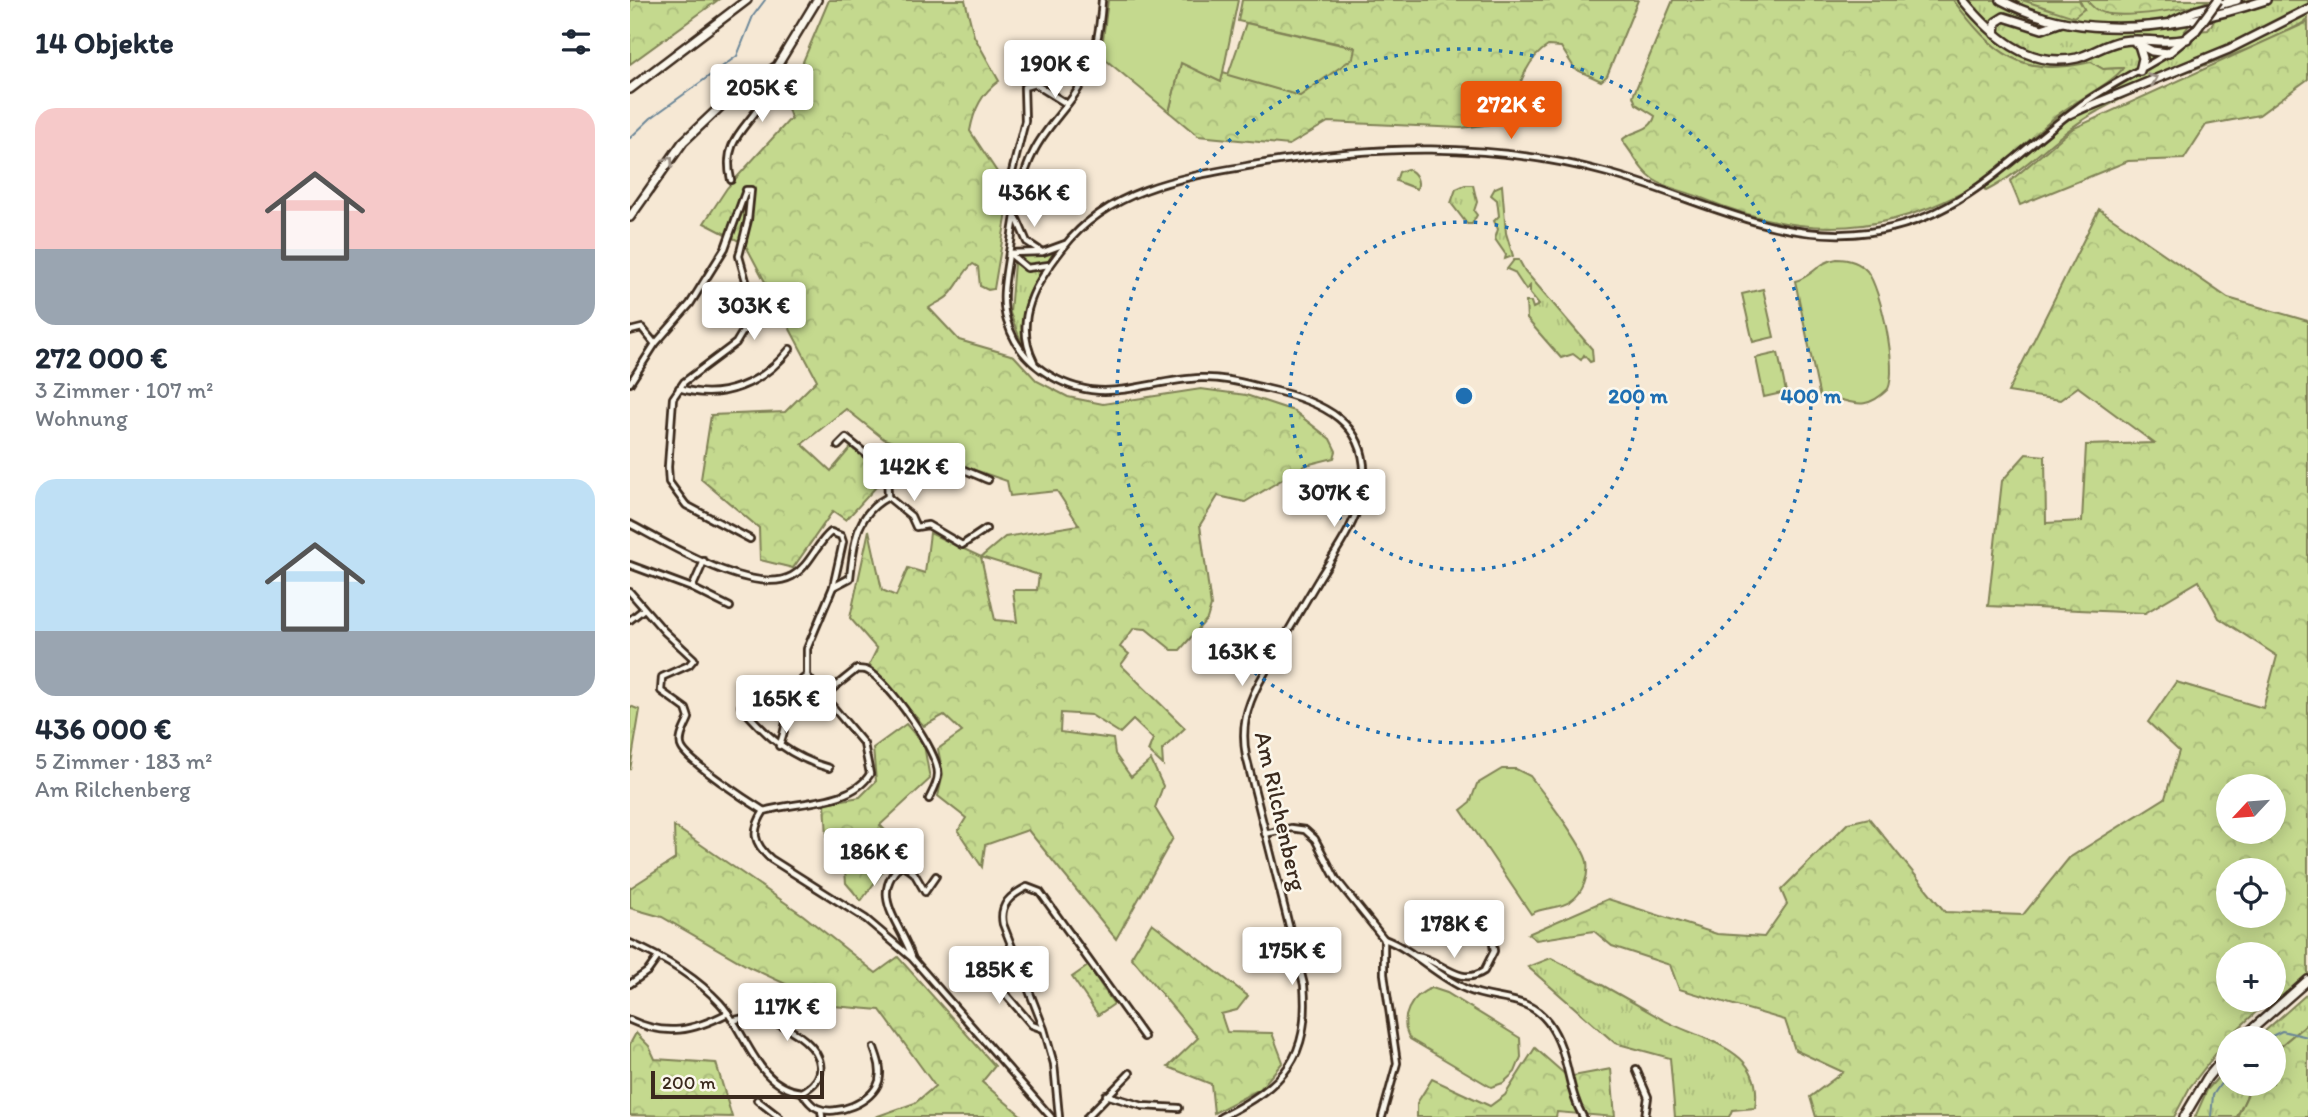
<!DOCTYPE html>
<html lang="de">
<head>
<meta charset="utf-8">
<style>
  body { margin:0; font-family:Itim,sans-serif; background:#f2f2f3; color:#1f2937; height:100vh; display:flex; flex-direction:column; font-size:26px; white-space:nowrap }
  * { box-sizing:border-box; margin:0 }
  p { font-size:23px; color:#747a83 }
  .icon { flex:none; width:38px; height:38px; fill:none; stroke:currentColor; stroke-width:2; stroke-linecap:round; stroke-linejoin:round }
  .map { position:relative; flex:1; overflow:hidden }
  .panel { display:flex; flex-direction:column; background:#fff; width:630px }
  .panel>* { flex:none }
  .needle { width:46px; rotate:244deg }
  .controls { position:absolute; left:1586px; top:774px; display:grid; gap:14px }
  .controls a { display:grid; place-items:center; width:70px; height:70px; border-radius:50%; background:#fff; box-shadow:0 4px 18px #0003; font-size:35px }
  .scale { position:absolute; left:21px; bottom:18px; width:173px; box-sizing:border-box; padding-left:7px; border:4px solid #3b2a1e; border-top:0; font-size:19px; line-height:24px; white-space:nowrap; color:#3b2a1e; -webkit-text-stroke:5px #fbf7ec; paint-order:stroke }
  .price { position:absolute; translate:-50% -60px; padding:0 16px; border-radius:7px; background:#fff; color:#222; font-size:23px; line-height:46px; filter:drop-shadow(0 2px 4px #0008) }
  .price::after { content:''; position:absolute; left:50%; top:42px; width:21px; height:16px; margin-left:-10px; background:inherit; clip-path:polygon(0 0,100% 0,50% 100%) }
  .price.active { background:#ea580c; color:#fff }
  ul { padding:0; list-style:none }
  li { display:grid; align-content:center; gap:14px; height:371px; padding:0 35px }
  li span { display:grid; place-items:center; height:217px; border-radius:21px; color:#555 }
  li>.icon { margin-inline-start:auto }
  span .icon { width:126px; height:126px; fill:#fffc; stroke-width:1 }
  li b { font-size:30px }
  h2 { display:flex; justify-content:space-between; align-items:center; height:84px; padding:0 35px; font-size:30px }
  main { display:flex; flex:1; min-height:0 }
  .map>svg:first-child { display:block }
</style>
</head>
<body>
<main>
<section class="panel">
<h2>14 Objekte<svg class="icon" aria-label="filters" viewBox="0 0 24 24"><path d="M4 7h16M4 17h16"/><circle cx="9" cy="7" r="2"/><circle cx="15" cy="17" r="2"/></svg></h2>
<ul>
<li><span style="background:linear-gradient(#f6c9c9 65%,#9aa5b1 0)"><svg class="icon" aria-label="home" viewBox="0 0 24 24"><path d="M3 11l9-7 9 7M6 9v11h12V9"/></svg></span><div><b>272 000 €</b><p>3 Zimmer · 107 m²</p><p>Wohnung</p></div></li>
<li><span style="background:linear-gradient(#bfe0f5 70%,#9aa5b1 0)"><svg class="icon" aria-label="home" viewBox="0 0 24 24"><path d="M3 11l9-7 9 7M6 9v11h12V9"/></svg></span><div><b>436 000 €</b><p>5 Zimmer · 183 m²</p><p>Am Rilchenberg</p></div></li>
</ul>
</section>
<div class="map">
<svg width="1678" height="1117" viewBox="0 0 1678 1117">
  <defs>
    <pattern id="grass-tufts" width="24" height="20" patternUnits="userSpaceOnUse" patternTransform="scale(1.75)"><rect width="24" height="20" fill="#c4d98e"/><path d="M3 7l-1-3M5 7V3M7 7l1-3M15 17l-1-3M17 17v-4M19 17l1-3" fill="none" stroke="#a9ba7a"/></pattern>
    <pattern id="forest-crowns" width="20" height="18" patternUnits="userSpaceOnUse" patternTransform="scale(1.75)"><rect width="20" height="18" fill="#c4d98e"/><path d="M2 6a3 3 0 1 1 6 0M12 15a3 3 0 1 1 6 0" fill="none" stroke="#a9ba7a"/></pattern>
    <pattern id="park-dots" width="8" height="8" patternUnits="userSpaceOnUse" patternTransform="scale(1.75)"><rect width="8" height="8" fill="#c4d98e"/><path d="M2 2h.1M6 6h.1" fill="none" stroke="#a9ba7a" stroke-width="1.8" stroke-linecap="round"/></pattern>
  </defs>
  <rect width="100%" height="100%" fill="#f6e8d4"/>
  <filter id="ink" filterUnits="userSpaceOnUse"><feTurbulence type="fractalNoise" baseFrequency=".0143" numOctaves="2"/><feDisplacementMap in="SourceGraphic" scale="14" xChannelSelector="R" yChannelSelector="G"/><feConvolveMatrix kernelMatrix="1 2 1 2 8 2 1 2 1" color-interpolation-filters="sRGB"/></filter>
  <g filter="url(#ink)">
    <g fill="url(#grass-tufts)" stroke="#808256" stroke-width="2">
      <path d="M1323,0h69l62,9 -5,-9h8c24,29 87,5 120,2l-23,30 24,-2 20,-30h80v20c-66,39 -143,53 -210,91 -41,22 -71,59 -112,80l-6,-8 82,-72 61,-43 -20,1 -12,-7c-70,16 -97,-7 -138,-62z"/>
      <path d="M777,169c9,3 13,12 10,20l-21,-8 3,-9z"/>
      <polygon points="835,185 843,185 847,202 844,211 847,215 842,224 837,224 821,203 826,189"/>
      <polygon points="872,185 876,233 883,256 875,259 876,255 865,239 868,229 864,221 869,216 867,200 861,195 865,188"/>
      <polygon points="423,253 418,262 403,266 388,257"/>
      <polygon points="884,260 889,260 895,271 962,349 963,361 960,362 954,355 951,360 943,354 931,358 897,319 896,302 901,302 903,308 909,305 900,294 900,286 896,290 884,272 877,269"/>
      <path d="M384,263l10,6 17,3c-15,23 -23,47 -18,74l-13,-33z"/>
      <path d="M921,958c38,19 73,39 109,60 39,23 106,28 95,90l-23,2 -3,7h-54l-5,-59 -55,-15 -87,-76z"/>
      <polygon points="1678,993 1678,1023 1643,1052 1643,1038 1627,1038"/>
      <polygon points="1598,1066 1598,1083 1623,1083 1607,1117 1565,1117 1577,1090"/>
    </g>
    <g fill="url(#forest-crowns)" stroke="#808256" stroke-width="2" fill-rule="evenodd">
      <polygon points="0,0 88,0 0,64"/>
      <path d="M199,0h136l9,36 25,45c-17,12 -25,28 -29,50l33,50 -6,30 10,1 -13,77 -6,1 -8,-4 -2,-19 -5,-3c-10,7 -15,23 -25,32 -5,5 -13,7 -19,12l30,32 55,16 23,25 31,16 35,7 98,-15 45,6 48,16 36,28 6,12 -2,7 -28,7 -61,37 -27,-6 -18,29 11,81 -4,13 -27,31h-8l-26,-21 -12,-1 -14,19 9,7 -8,11 64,63 -23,22 1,15 -15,-14 5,-12 -20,-19 -13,13 -29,-18 -30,-2 -1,19 53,7 2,15 16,23 20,-17 12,26 -8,22 18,30 -57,101 -88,-109 -43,15 -3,22 -24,-36 8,-13 -28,-22 5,-22 -5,-25 24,-17 -18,-17 -20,11 -55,-61 8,-16 -27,-31 19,-88 13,60 14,6 12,-28 17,5 5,-40 51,24 24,-20 74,-12 -22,-34 -47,5 -3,-15 -123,-42 -38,-30 -44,35 29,27 22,-26 33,31 -40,44 -13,-9 -40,57 -33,-8 -1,-32 -58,-49 10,-64 74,-3 32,-32 -72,-136 -41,-21 23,-35 64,-70 -5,-16zM351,557l58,18 -2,15h-24l4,32 -22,-2z"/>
      <path d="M612,0h396l-31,76 -6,5 -26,-12 -14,-22 -13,-1c-24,14 -31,47 -39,71l-9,6 -39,5 -133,-6 -39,23 -91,-9 -29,-24 12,-50 39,19 3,-9 77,24 53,-39 1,-10 -116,-26z"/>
      <path d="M1043,0h280c41,54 68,78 138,62l12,7 20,-1c-7,13 -53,36 -68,49 -30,26 -60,59 -95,77 -90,46 -171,41 -261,3 -14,-6 -33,-9 -45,-17 -13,-8 -20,-25 -30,-37l-1,-4c10,-9 28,-7 32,-23l-19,-12 -3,-8z"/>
      <polygon points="1392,0 1449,0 1454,9 1444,17"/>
      <path d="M1457,0h122c-16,10 -85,18 -105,13 -8,-2 -13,-7 -17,-13z"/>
      <polygon points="1678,22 1678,79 1629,115 1576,125 1554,159 1498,161 1390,205 1380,181 1442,129"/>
      <path d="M1469,209l129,89 80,23v653l-24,23 -28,15 -28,26 -38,49 -16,30h-358l-6,-20 33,-25 -48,-22 -10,-30 -106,-31 -9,-24 -58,-19 -18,-15 -58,9 -8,-6 80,-35 109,35 47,3 23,-33 -6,-14 67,-67 21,-5 76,94 78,3 46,-57 96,-60 14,-47 -31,-29 28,-40 87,26 14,-52 -58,-38 -20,-37 -54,32 -157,-7 14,-125 24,-27 19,2 1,67 36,-2 4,-76 68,-2 -76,-56 -18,13 -52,-8zM1598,786h45v45h-45zM1598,870h45v45h-45zM1598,954h45v45h-45z"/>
      <polygon points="0,706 10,710 0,770"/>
      <polygon points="276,724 294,745 300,779 250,825 271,847 231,901 216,883 214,858 198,854 195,803 230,797 246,781 243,748"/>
      <polygon points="44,826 173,915 246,973 268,957 365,1066 352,1082 393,1117 245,1117 285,1103 305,1086 250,1010 203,1006 119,967 32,917 0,908 0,888 45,859"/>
      <polygon points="522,923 618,996 607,1010 591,1014 597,1032 642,1033 653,1062 630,1089 584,1113 581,1084 538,1067 568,1038 501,957"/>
      <polygon points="1678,1023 1678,1117 1607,1117 1623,1083 1643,1083 1643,1052"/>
      <polygon points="6,1033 19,1046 25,1059 86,1063 102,1117 0,1115 0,1044"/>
      <polygon points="905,1048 938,1077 981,1069 985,1117 927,1112 926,1117 787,1117 787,1103 802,1079 860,1106 875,1095"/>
    </g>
    <polygon fill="url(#park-dots)" stroke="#808256" stroke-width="2" points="458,966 484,1004 468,1015 442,977"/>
    <g fill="#c4d98e" stroke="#808256" stroke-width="2">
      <polygon points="478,0 608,0 591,82 551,63 539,112 477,61 472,47"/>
      <polygon points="616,23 725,48 723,58 670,96 598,75"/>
      <path d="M1207,259c11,0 22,3 30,12 14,18 31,98 21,118 -29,29 -41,5 -68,9l-25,-117c16,-3 24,-20 42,-22z"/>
      <polygon points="1133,289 1144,337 1123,342 1112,294"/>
      <polygon points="1148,353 1156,392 1134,397 1126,358"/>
      <path d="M872,769h14l14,7c12,15 54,70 57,86 2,14 -4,31 -16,39 -13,9 -27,5 -40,13l-70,-104 9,-7 7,-19z"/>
      <path d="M802,988l15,5 73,45 1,19 -6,15 -12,11 -12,4 -81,-48c-12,-20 1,-44 22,-51z"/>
    </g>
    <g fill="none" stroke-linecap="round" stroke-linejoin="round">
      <g stroke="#6b8698" stroke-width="2">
        <polyline points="0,138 21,118 107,56 123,16 135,0"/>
        <polyline points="1638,1038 1652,1031 1678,1037"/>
        <polyline points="1581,1117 1583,1095 1598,1073"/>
      </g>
      <defs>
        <g id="minor">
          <path d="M472,0c-2,31 -7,64 -25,91 -13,20 -32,38 -43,60 -16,31 -19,68 -25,102 -3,22 -9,46 -2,68 6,21 19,38 36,50 57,39 99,9 158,7 21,-1 42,5 63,10 55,12 112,34 98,105 -6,31 -26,58 -42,84 -21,35 -41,70 -61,106 -13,25 -18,45 -13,73l58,229c6,74 -20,100 -83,132"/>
          <polyline points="1440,115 1460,106"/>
          <path d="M101,180c-11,-46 25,-55 37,-91l-6,-11"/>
          <polyline points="388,198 378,188 395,121 394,87 405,84 437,104"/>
          <polyline points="387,219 397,242 412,252"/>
          <polyline points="379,253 413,252 435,244"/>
          <polyline points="379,253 397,268 419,265"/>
          <polyline points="0,331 12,328 25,344"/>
          <path d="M404,362c-22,-43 3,-81 29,-114 46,-60 121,-71 190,-83 119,-20 237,-24 355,8 89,24 168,72 262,59 92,-13 138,-73 207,-124 29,-22 61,-36 91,-55"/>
          <polyline points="0,383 25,344 60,304 95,248 116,190 121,190 118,220 109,256 118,288 118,323 106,343 54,382 43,398 38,467 39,482 56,505 120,539"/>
          <path d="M49,388c43,14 84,-5 111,-39"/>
          <polyline points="208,446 216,438 257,471 258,497"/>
          <path d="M242,459c27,-20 88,9 116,21"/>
          <polyline points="258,497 281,516 286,527 298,525 332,545 356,529"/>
          <path d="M0,524c36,19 123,73 162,52 18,-10 24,-32 39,-44l10,4 2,6 -10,45 -26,62v27l57,68 6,30c-19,31 -73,27 -106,37 -13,20 -11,32 7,48l95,60 46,39 139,159"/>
          <polyline points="0,565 62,588 100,607"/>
          <path d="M203,587l17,-9c4,-34 5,-64 38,-81"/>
          <polyline points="62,588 74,561"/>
          <path d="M0,592l34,39 30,28 -5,6 -27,12 -1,14 25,18 3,9c-3,8 -12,21 -7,30 8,15 66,53 82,63"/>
          <polyline points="0,620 14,609"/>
          <path d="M192,697l35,-28c4,1 8,0 11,2 19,9 71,81 70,103 0,9 -5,17 -9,25"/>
          <path d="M111,706c26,31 49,51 88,62"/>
          <path d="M149,746c12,-24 4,-56 28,-70"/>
          <polyline points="635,834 661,828 675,830 685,839 706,879 754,939 754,974 767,1063 752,1117"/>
          <path d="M754,939c30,11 52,37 82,50 28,13 61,5 82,33 22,30 18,65 35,95"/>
          <path d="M0,943c32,14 66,34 90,60 27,29 36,84 82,89 54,-29 -24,-85 -67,-72"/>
          <polyline points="342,955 402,1025 413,1029"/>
          <path d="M786,956c24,3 43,32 68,15l10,-20 -1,-7"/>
          <path d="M282,957c-10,-33 -45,-62 -10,-93l12,9 11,19 11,-16"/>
          <polyline points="0,984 18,971 28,957"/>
          <path d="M0,1020c36,17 63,11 98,-7"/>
          <polyline points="1006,1069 1018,1097 1015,1117"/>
          <path d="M172,1092c4,6 8,13 15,16 19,9 56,-6 62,-27 3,-12 -1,-22 -5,-33"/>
          <polyline points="476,1095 513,1106 549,1108"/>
          <polyline points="127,1100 149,1117"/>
          <polyline points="191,1110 192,1117"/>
          <path d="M429,1117l-5,-53 -10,-35 -41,-105c-4,-20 8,-29 24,-37l13,5 104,145"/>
          <polyline points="457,1117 500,1073"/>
        </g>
        <polyline id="secondary" points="1538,53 1566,30"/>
        <g id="primary">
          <path d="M1333,0c29,35 65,69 114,58 15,-4 30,-15 45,-17 21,-4 40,4 65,-2"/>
          <path d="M1371,0c82,44 181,28 265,0"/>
          <polyline points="1543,21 1565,11 1607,0"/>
          <polyline points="1365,34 1366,22 1374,17 1412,29 1432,22"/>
          <polyline points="1506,43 1522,51 1538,53"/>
          <polyline points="1509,45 1513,58 1510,71"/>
          <polyline points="0,89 117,0"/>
          <polyline points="1460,106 1599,49 1678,9"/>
          <polyline points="0,217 53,142 92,105 147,66 187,0"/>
          <polyline points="1612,1038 1678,980"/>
          <polyline points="1554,1117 1577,1078 1598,1053"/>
        </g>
      </defs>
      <use href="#minor" stroke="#3b2a1e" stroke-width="10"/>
      <use href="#secondary" stroke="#3b2a1e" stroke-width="12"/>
      <use href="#primary" stroke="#3b2a1e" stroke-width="12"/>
      <use href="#minor" stroke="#fbf7ec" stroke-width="4.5"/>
      <use href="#secondary" stroke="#fbf7ec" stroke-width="7"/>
      <use href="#primary" stroke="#fbf7ec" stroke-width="7"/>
      <defs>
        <polyline id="secondary-bridge" points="1566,30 1588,0"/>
      </defs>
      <use href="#secondary-bridge" stroke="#3b2a1e" stroke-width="12" stroke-linecap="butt"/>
      <use href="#secondary-bridge" stroke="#fbf7ec" stroke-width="7"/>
    </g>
    <defs><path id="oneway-chevron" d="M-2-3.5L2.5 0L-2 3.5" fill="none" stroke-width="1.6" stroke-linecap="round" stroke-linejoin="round" transform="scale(1.75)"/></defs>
    <g stroke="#9b9085">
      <use href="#oneway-chevron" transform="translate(1523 79) rotate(-21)"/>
      <use href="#oneway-chevron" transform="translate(39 161) rotate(-55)"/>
    </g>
  </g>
  <g fill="none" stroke="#1f6fb2" stroke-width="3.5" stroke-dasharray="3.5 7">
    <circle cx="834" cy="396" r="174"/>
    <circle cx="834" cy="396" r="347"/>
  </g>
  <g text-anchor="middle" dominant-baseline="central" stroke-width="5" stroke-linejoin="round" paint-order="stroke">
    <g font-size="24" fill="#3b2a1e" stroke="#fbf7ec">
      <text transform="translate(651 811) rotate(77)">Am Rilchenberg</text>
    </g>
  </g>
  <circle cx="834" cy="396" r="10" fill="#1f6fb2" stroke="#fbf7ec" stroke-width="3.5"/>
  <g font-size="21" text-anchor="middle" font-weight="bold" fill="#1f6fb2" stroke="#fbf7ec" stroke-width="5" stroke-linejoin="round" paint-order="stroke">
    <text x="1008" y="403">200 m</text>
    <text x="1181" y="403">400 m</text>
  </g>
</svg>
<div class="controls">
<a><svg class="needle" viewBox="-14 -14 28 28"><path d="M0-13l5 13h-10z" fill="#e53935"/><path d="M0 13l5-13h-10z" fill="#747a83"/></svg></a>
<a><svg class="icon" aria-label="locate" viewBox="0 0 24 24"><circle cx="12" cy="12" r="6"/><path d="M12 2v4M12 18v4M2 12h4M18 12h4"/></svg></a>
<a>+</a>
<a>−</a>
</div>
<div class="scale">200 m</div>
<b class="price" style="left:425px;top:100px">190K €</b>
<b class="price" style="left:132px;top:124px">205K €</b>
<b class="price active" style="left:881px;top:141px">272K €</b>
<b class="price" style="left:404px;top:229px">436K €</b>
<b class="price" style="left:124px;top:342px">303K €</b>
<b class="price" style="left:284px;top:503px">142K €</b>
<b class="price" style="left:704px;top:529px">307K €</b>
<b class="price" style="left:612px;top:688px">163K €</b>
<b class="price" style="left:156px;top:735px">165K €</b>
<b class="price" style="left:244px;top:888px">186K €</b>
<b class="price" style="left:824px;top:960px">178K €</b>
<b class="price" style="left:662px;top:987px">175K €</b>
<b class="price" style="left:369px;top:1006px">185K €</b>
<b class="price" style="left:157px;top:1043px">117K €</b>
</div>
</main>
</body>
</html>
